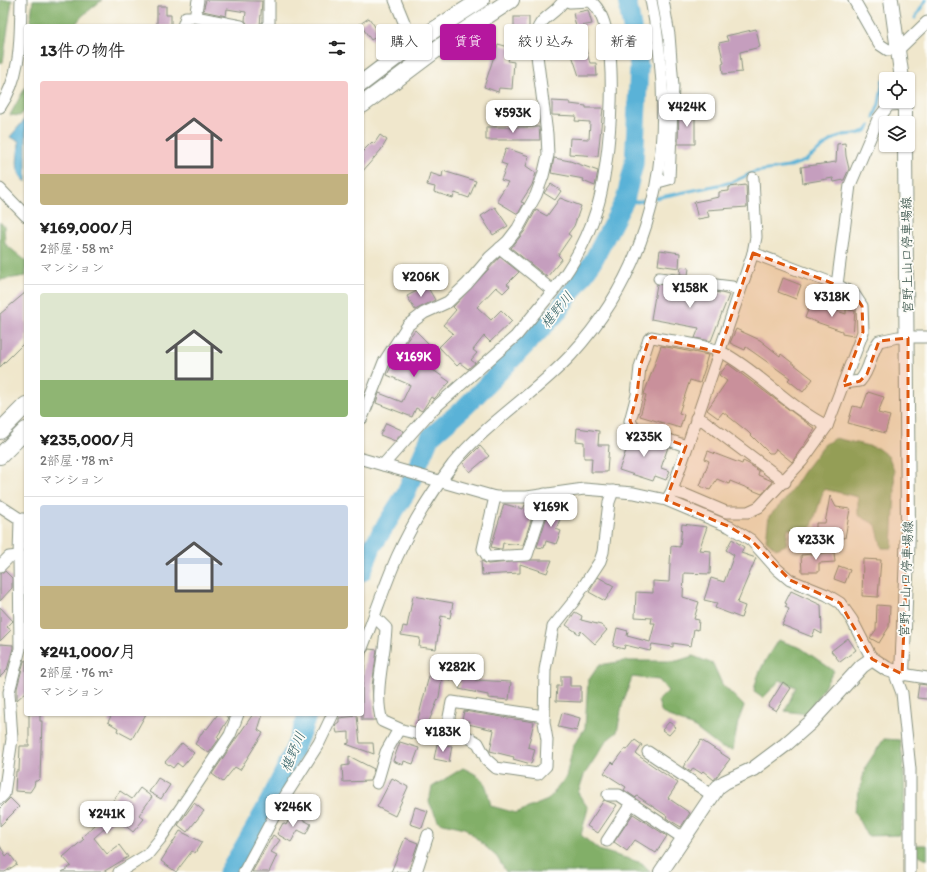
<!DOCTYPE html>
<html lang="ja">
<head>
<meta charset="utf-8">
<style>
  body { margin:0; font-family:Itim,"Klee One",sans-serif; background:#f6f6f6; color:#222; height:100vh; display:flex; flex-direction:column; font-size:15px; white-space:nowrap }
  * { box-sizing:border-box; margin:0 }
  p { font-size:13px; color:#767676 }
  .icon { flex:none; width:22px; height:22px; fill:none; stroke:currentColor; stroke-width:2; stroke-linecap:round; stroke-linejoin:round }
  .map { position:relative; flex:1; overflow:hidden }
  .details { position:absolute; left:24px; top:24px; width:340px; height:692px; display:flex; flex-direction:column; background:#fff; border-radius:4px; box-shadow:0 1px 3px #0004 }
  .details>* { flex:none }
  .top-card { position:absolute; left:376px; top:24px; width:380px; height:36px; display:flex; gap:8px }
  .buttons { position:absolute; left:879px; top:72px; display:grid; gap:8px }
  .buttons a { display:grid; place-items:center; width:36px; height:36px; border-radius:4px; background:#fff; box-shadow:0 1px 3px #0004; font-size:20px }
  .price { position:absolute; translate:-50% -34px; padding:0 9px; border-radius:8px; background:#fff; color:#222; font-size:13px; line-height:26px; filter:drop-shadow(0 1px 2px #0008) }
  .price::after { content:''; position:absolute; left:50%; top:24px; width:12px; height:9px; margin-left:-6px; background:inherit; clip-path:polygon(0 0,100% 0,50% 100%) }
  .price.selected { background:#b5179e; color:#fff }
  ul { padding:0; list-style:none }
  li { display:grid; align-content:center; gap:8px; height:212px; padding:0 16px }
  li+li { border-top:1px solid #e0e0e0 }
  li span { display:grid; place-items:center; height:124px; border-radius:4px; color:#555 }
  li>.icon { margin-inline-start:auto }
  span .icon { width:72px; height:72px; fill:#fffc; stroke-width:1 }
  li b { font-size:17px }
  h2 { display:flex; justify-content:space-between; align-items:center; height:48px; padding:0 16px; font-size:17px }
  .pill { padding:0 14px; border-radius:4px; background:#fff; box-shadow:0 1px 3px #0004; font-size:14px; line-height:36px }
  .pill.selected { background:#b5179e; color:#fff }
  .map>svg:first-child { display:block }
</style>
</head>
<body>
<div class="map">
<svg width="927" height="872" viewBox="0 0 927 872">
  <rect width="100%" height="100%" fill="#fdfcf7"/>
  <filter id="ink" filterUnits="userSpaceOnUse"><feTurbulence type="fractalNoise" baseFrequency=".025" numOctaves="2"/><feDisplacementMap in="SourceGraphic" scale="8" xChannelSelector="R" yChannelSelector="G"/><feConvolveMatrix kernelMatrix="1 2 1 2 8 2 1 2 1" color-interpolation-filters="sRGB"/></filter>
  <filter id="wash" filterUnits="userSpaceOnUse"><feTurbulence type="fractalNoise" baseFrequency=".012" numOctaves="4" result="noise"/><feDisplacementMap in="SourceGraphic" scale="16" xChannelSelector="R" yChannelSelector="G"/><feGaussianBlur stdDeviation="0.9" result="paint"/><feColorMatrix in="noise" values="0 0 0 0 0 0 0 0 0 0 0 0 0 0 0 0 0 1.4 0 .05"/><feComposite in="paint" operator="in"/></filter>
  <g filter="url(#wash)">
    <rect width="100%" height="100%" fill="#f0e7cc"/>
    <g fill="#82af68" stroke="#50764e">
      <polygon points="0,0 12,0 3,62 0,63"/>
      <polygon points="33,0 102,0 82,16 74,26 30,26"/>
      <polygon points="26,86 26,109 20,116 10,115"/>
      <polygon points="0,222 4,226 5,244 26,261 26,276 0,280"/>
      <polygon points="835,438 877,448 889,457 894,471 895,491 892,548 882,548 876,525 858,515 858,497 824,489 811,529 788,529 786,545 776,549 766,540 769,516 785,500 803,472 824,445"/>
      <path d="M778,640l23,8 33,23 -27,43 -22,-3 11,-24 -16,-7 -17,18 -9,-6c2,-19 14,-36 24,-52z"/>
      <path d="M693,656l20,8 9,20 22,22 -6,16 -5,28 -12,-2 -26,-20 -33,-15 -4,-12 10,-10 -9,-11 -27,-3 -10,29 -5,26 -10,8 -23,35 -6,18 10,15 -7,27 18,15 43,13 9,9h-145l-9,-15 -32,-29 -26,-6 -10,-20 3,-15 31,-19c24,11 22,14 28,38l25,7 32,-13 18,-23 7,-31 12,-18 3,-47 11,-16 26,-4h52z"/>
      <path d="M884,739l16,1c5,31 7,65 -1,95l-32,1 -13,-25 12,-45z"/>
      <polygon points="915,845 927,845 927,859 915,853"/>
    </g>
    <path fill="#5ab2d7" stroke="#3c7886" d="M26,118v64c-14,-12 -7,-25 -7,-41l-9,-4z"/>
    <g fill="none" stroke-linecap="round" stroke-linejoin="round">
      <g stroke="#5ab2d7" stroke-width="3">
        <polyline points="915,18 926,0"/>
        <polyline points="874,117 879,104 883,80"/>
        <polyline points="656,198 733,182 754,172 788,167 805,161 832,140 843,135 857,134 866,131 870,126"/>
        <polyline points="625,200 637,202 651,199"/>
      </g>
      <g stroke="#5ab2d7" stroke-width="19">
        <polyline points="362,572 372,547 406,493 430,437 465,407 556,314 592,263 625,200 634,164 639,66 627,0"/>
        <path d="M228,872c32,-50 60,-102 80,-158"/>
      </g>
    </g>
    <g id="blocks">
      <g fill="#c59ebe">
        <polygon points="206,0 262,1 260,26 248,26 245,20 246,12 227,9 226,16 203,11"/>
        <polygon points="157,6 166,6 166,15 171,15 171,26 157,26"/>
        <polygon points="588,10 592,24 576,27 573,13"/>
        <rect x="514" y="17" width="15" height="19"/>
        <polygon points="369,18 380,34 371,40 360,24"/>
        <polygon points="756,29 760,47 740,52 742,72 723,74 722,64 724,63 719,43 728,41 726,36"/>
        <polygon points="581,34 590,63 596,63 597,76 579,76 571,52 546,57 543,41 559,38 560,41"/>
        <polygon points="498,44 512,48 508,61 514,62 512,89 499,88 498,92 484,87"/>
        <polygon points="552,101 570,102 570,104 586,106 586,108 603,108 598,156 569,154 570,138 589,139 590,122 575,121 576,116 552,115"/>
        <polygon points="679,112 695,112 695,144 678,144"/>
        <polygon points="486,127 539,127 540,140 486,140"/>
        <polygon points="380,135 387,140 381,150 362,172 362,152 372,142 374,144"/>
        <polygon points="845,143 846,156 849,169 844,180 834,182 833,178 803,183 801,167 836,162 837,144"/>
        <polygon points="506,148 529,156 526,166 536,173 532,185 521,202 524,203 518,214 498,202 498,198 508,182 501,180 507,165 501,163"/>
        <polygon points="554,158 570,161 598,171 595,186 583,181 584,179 551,173"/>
        <polygon points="443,171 476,181 469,198 455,193 453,198 434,192 435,187 427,185 430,173 442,177"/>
        <polygon points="551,184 561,191 555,200 544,193"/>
        <polygon points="746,185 747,207 707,210 709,217 698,219 694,202 719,197 719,192 729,191 729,187"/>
        <polygon points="560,198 581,206 574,226 568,234 571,236 558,255 562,259 547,277 511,248 524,232 536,210 547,216"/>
        <polygon points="495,207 508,226 493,235 481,216"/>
        <polygon points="660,250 680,253 679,268 658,265"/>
        <polygon points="500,257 519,272 507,284 510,286 503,293 496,287 477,307 491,320 501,310 512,321 490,342 484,336 473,350 477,353 471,360 475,363 468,369 460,363 457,366 439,347 453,333 443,325 456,310 453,307"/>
        <polygon points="681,267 689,268 688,275 680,274"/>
        <polygon points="783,278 801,285 796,299 778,292"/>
        <polygon points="657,284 721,293 729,295 711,341 695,338 699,328 651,319"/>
        <polygon points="427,286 435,300 415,310 407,296"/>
        <polygon points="26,292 26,341 0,367 0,314"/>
        <polygon points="811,302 846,314 846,309 855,311 853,336 842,334 842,331 805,318"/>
        <polygon points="736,329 760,340 780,356 781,354 813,379 803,392 788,380 790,378 746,347 745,350 730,343"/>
        <polygon points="415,330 435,350 422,362 450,382 434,399 431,397 422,411 416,408 412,417 376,403 379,393 402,402 410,385 387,375 395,358 399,360 406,344 405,343"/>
        <polygon points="661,346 708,355 705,365 706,365 700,383 690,380 679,413 684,415 680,428 640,416 646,395 644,394"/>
        <polygon points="728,364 815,429 792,462 776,449 773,453 769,453 748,432 723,412 718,418 707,410 727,381 719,375"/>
        <polygon points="868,392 884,397 878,413 890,416 885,433 848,423 853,406 862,408"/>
        <polygon points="386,423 404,431 395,441 380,435"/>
        <polygon points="577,428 599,431 598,445 609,445 607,472 591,472 592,458 584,458 584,442 576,441"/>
        <polygon points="629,432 668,447 661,468 670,471 666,480 655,476 653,481 619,470 628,445 625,444"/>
        <polygon points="480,446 489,456 470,472 463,463"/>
        <polygon points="708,451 742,464 743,461 749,464 759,471 758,475 772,481 770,485 762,494 730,481 729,484 717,479 710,490 700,486 709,461 705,459"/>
        <polygon points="830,496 836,507 850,509 845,538 816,534 816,523 825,523"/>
        <polygon points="504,504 523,509 525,505 535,508 523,545 503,543 502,549 500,549 491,547"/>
        <polygon points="550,507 563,512 556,529 561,531 556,544 546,541 544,548 537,547"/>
        <polygon points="682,524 707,527 699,550 711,551 710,574 684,573 683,597 699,602 694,619 699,620 698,630 694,629 691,646 673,643 673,647 652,644 650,651 625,645 624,649 613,646 617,628 628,631 627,636 650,642 655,623 651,623 652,618 635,617 636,592 653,593 653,581 669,582 671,546 680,547"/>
        <polygon points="806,531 807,547 791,548 791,532"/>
        <polygon points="732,539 744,547 741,553 756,558 737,603 745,606 741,618 715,608 717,603 704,600 711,578 724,582 734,555 726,550"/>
        <polygon points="834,552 835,562 819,563 819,572 802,572 801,555"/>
        <polygon points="863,559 881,560 878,597 862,596"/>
        <polygon points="531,560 552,560 547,573 520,564 520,573 482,575 481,561 488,564"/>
        <polygon points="839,566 850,570 845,583 834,579"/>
        <polygon points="5,571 12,578 12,588 0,601 0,573"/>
        <polygon points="598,577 614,586 605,601 589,592"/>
        <polygon points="791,591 821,605 822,634 815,630 812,637 782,625 789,609 785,607 787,604 785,603"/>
        <polygon points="413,596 453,603 450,618 441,616 436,649 419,647 420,638 401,635 403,626 407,627"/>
        <polygon points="877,605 890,606 889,627 879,643 870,638 876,630"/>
        <polygon points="0,607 13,621 7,627 11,630 0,641"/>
        <polygon points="575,612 582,616 581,620 601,625 607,630 595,644 581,631 579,634 566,625"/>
        <polygon points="848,638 856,650 840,662 831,651"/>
        <polygon points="0,644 13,645 13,648 7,670 0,677"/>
        <polygon points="369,649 377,650 372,686 375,720 362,720 362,687 366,653"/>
        <polygon points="26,660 26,692 17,700 17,688 24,661"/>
        <polygon points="433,660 455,666 454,671 476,676 475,680 511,682 509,700 488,698 488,695 459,689 461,682 442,678 439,697 427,726 417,723"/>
        <polygon points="561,676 570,676 570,686 581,686 581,702 556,701 557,686 561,686"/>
        <polygon points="783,682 791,688 776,711 768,706"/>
        <polygon points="919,684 927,685 927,699 917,698"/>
        <polygon points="464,711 534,722 528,747 535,749 531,764 513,759 514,757 490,751 494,730 468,724 469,721 462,720"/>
        <polygon points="562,713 580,718 577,731 558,727"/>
        <polygon points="29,714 40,714 40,721 42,721 40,778 37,781 35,781 34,786 30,792 15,791 16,771 19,771 20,746 29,746"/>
        <polygon points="112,714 146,714 132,739 117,731 118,728 108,722"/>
        <polygon points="218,714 224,714 229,718 217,737 219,739 209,753 195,744 205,728 207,729"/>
        <polygon points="253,714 263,714 258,730 263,733 240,770 235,767 223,782 212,774"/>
        <polygon points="357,716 360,743 373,743 374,754 346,744 349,743 349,732 337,733 335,725 339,722 339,718"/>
        <polygon points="669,722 676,727 669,735 662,730"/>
        <polygon points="635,740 642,745 636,754 678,783 668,798 690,813 681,827 666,818 667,816 637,796 636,798 624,790 626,787 604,773 612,762 614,764 625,749 627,750"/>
        <polygon points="701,740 730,759 714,780 703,771 701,773 693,768 691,772 683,767"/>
        <polygon points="400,742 419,748 413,764 404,761 403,765 393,761"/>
        <polygon points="182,743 194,753 182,767 177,763 173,768 165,762"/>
        <polygon points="437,744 452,746 449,762 434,759"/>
        <polygon points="349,756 374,769 370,781 343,782 342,766 349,765"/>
        <polygon points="158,778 170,785 161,799 149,792"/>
        <polygon points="392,778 408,787 395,816 377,807"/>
        <polygon points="140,788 152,797 139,815 144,819 133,832 116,818 94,838 107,854 119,845 128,857 103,872 62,872 71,866 63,857 84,839 82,837 96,824 120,791 132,799"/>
        <polygon points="10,798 19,807 0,826 0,808"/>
        <polygon points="604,800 617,805 598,833 587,826"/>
        <polygon points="194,803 204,811 187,832 178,825"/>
        <polygon points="415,807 428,811 422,828 410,824"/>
        <polygon points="292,814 311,824 306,834 298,830 291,842 277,834 283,823 286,825"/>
        <polygon points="633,814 667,836 656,853 635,840 627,851 614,842"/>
        <polygon points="180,831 202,842 195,853 192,851 176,872 161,861"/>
        <polygon points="273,835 280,840 271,852 277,855 269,872 252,872"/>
        <polygon points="405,838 418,843 408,872 391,872"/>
        <polygon points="0,846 6,856 9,853 17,864 5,872 0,872"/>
      </g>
    </g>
  </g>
  <g filter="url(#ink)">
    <use href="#blocks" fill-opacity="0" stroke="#889280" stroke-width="1"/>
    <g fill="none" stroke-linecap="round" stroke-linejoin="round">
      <defs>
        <g id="minor">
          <polyline points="395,0 413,44"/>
          <polyline points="854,0 879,44 888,50 899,49 927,22"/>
          <polyline points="195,17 241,26"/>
          <polyline points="183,26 186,17 195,17 198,0"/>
          <polyline points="267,26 269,23 269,0"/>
          <path d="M0,107c22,-32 20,-69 21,-107"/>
          <polyline points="658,182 669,179 673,86 669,35 663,0"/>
          <polyline points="0,189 26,216"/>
          <path d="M500,248l53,43c19,-24 35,-53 44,-83 12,-36 28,-184 -7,-207l-20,1 -6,-2"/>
          <polyline points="659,278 732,287 739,291"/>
          <polyline points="837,285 850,185 878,119 889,105 905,104"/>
          <path d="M844,383l16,-2c11,-12 10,-28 19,-40l19,-4h29"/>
          <path d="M362,418l22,-56 24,-37 16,-12 24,-11 19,-18 23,-27 18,-16 10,-13 18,-33 7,-19 5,-21 -1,-21 -12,-94c3,-25 17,-21 29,-40"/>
          <polyline points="696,418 704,421 785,482"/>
          <path d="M686,446l-52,-18 -4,-7 7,-26 3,-28 9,-28 3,-2c22,5 55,7 75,18 35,20 63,53 100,71"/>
          <polyline points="362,459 495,497 527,497 584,489 634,493 666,500 730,527 751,540 777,569 790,580 827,595 840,603 852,620 872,659"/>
          <polyline points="383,465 430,412 516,336 553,291"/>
          <polyline points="672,491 686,495 726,512 748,512 759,507 802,461 827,426 863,332 862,306 854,294 837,285 753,253"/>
          <polyline points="495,497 483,549 488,557 527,555 544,503 545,494"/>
          <polyline points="668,498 672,491 753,253 756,237 753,178"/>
          <polyline points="0,506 20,519 26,519"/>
          <polyline points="0,566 9,557 19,556"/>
          <path d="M374,619l6,3 6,6c-1,30 -13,64 -4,93l20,9 21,5 19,-2 8,-3 11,3 17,10 9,17 9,8 42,6 8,-8 1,-26 -3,-18 1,-52 8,-43 21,-26 26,-40 3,-9 6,-50 4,-11"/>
          <path d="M362,648c12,-30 22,-61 35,-91 15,-33 34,-64 56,-93 32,-40 83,-71 118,-109 92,-100 106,-227 80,-355"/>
          <polyline points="894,672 902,693 910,769 910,872"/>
          <polyline points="902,674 927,678"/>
          <polyline points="450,730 449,717 452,702 544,716"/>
          <polyline points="648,752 712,795"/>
          <polyline points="377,783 386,752 399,729"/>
          <polyline points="608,795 619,795 683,838"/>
          <polyline points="0,798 4,794 12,739 9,692 20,649 19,556 20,519"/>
          <polyline points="607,841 631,804"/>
          <polyline points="119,872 147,855 160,839 230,735 238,714"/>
          <polyline points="244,872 282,801 319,743 333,714"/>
          <polyline points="416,872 428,835"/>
        </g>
        <g id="major">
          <polyline points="891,0 902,79"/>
          <polyline points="905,101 905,123"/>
          <polyline points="661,872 718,787 725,782 753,769 785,745 810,723 862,666 872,659 887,669 902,674 908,531 905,145"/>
        </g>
        <g id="highway">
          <polyline points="362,83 420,39 481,0"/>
          <polyline points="362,105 438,48 511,0"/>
          <polyline points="0,431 26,405"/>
          <polyline points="0,456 26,430"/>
        </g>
      </defs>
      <use href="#minor" stroke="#889280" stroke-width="13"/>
      <use href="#major" stroke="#889280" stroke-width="16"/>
      <use href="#highway" stroke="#889280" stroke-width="18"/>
      <use href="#minor" stroke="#fff" stroke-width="11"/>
      <use href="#major" stroke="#fff" stroke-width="14"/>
      <use href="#highway" stroke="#fff" stroke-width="16"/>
    </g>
  </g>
  <path fill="#de580e" fill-opacity="0.2" stroke="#de580e" stroke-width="3" stroke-dasharray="8 5" stroke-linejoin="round" d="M753,253l84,32 17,9 8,12 1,26 -20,54 17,-5 7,-7 12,-33 29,-3v193l-6,143 -30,-15 -32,-56 -50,-23 -39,-40 -21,-13 -64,-27 20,-54 -52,-18 -4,-7 7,-26 3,-28 9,-28 3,-2 67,15z"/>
  <g text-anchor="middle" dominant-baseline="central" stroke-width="3.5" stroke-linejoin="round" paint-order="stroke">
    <g font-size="13" fill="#1f3d34" stroke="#fdfcf7">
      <text transform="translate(907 255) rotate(-91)">宮野上山口停車場線</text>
      <text transform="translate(906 579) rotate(-88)">宮野上山口停車場線</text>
    </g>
    <g font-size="14" font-style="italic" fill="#316065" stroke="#fdfcf7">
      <text transform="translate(557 310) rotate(-51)">椹野川</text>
      <text transform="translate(293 752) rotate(-67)">椹野川</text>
    </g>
  </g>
</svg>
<div class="buttons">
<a><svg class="icon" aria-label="locate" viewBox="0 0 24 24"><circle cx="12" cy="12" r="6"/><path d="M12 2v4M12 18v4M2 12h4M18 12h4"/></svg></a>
<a><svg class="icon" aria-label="layers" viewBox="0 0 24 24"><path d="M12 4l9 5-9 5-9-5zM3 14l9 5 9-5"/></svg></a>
</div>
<b class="price" style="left:687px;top:128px">¥424K</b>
<b class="price" style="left:513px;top:134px">¥593K</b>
<b class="price" style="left:421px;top:298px">¥206K</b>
<b class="price" style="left:690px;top:309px">¥158K</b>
<b class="price" style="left:832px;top:318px">¥318K</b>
<b class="price selected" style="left:414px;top:378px">¥169K</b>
<b class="price" style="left:644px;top:458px">¥235K</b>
<b class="price" style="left:551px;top:528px">¥169K</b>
<b class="price" style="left:816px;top:561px">¥233K</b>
<b class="price" style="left:457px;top:688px">¥282K</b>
<b class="price" style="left:443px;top:753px">¥183K</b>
<b class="price" style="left:293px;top:828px">¥246K</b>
<b class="price" style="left:107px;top:835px">¥241K</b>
<div class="top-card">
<a class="pill">購入</a>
<a class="pill selected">賃貸</a>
<a class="pill">絞り込み</a>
<a class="pill">新着</a>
</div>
<section class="details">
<h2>13件の物件<svg class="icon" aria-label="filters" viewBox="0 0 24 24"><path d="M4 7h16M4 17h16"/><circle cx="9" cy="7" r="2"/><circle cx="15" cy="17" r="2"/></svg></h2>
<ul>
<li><span style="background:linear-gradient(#f6c9c9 75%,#c2b280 0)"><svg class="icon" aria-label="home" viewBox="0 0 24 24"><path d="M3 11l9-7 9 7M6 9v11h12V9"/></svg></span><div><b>¥169,000/月</b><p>2部屋 · 58 m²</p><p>マンション</p></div></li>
<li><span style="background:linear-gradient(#dfe7d0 70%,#8fb573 0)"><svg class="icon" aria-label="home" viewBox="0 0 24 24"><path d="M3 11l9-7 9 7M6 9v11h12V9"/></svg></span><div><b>¥235,000/月</b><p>2部屋 · 78 m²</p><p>マンション</p></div></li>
<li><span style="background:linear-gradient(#c9d6e8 65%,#c2b280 0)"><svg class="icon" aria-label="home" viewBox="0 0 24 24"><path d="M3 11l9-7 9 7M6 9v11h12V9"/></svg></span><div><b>¥241,000/月</b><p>2部屋 · 76 m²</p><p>マンション</p></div></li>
</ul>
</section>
</div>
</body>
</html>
